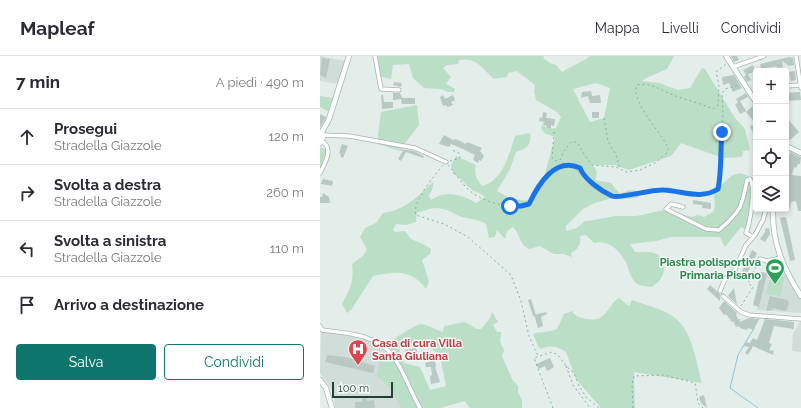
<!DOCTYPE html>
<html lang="it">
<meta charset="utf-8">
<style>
:root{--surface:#fff;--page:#f7f7f7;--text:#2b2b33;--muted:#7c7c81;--line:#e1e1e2;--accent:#0f766e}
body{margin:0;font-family:Raleway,sans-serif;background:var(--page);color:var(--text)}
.controls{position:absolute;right:12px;top:12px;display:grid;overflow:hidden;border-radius:4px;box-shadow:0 2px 6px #0003}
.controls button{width:36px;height:36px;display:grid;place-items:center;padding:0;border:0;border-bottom:1px solid var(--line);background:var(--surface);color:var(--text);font:20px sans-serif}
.scale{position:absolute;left:12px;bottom:10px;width:61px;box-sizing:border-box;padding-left:4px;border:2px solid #223f38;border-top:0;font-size:11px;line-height:14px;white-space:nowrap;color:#223f38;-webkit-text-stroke:3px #f3f9f7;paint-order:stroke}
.stop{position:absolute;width:12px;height:12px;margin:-9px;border:3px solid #1a73e8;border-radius:50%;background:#fff}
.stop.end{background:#1a73e8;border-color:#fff;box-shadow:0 1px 4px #0008}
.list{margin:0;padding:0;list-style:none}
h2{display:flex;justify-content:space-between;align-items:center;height:52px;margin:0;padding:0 16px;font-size:17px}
h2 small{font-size:13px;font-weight:400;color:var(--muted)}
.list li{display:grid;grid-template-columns:26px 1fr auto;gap:12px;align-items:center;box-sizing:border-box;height:56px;padding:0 16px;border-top:1px solid var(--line)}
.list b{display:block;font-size:15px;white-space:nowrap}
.list p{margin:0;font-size:13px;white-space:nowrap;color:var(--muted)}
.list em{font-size:13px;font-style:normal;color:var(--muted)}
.actions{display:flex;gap:8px;padding:12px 16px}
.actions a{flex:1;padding:9px 0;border:1px solid var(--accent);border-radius:4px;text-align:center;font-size:14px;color:var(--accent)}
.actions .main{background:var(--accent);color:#fff}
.icon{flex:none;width:22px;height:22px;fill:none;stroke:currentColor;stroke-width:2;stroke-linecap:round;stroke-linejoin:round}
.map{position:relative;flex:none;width:481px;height:352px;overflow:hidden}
header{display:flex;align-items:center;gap:24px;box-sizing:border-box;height:56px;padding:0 20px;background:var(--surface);border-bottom:1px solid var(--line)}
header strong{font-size:19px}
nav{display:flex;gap:22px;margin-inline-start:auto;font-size:14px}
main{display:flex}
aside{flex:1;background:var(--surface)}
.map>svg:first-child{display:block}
.built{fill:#d1ddd8}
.green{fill:#bbdec6;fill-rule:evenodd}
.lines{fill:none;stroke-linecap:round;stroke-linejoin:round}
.stream{stroke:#8ac5d3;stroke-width:1}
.building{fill:#b8c8c2}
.street-casing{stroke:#a5b5b0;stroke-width:5}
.secondary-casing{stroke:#a1b9b1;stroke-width:6}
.path{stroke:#83b1a4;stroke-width:1;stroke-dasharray:2 3;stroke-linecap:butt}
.street{stroke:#fff;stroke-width:3.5}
.secondary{stroke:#fff;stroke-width:4.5}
.route{stroke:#1a73e8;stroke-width:5}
.labels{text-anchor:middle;stroke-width:3;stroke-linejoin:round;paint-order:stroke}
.leisure-label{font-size:11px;font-weight:bold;fill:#27864d;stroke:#f3f9f7;text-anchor:end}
.health-label{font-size:11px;font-weight:bold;fill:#be3a42;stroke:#f3f9f7;text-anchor:start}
</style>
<header>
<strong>Mapleaf</strong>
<nav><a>Mappa</a><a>Livelli</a><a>Condividi</a></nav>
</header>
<main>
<aside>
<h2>7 min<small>A piedi · 490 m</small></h2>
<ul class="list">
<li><svg class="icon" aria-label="ahead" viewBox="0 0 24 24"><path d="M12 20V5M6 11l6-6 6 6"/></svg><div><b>Prosegui</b><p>Stradella Giazzole</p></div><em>120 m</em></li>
<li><svg class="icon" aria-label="right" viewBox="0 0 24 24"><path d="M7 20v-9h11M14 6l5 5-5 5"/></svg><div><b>Svolta a destra</b><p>Stradella Giazzole</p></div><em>260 m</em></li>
<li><svg class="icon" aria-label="left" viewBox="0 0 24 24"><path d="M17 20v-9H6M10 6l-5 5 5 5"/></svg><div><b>Svolta a sinistra</b><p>Stradella Giazzole</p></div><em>110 m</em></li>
<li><svg class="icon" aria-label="arrive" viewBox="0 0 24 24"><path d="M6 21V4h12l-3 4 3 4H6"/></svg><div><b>Arrivo a destinazione</b></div></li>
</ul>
<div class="actions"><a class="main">Salva</a><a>Condividi</a></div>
</aside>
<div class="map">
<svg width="481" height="352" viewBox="0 0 481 352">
<rect width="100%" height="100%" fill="#e3ede9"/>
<g class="built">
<polygon points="0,0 25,5 18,28 0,25"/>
<polygon points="461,204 481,242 481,257 437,254 447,211 452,206"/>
<polygon points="480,266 481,266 481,296 472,295 473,277"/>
<polygon points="1,276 27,279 47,284 60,291 72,302 97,352 15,352 14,336 0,317"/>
</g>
<g class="green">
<path d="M 57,0 L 224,0 L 223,2 L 230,7 L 236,9 L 242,16 C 251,10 261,7 270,0 L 354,0 L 347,13 L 326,22 L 322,25 L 339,27 L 358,34 L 370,32 L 382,12 L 385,13 L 415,62 L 425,73 L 430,94 L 423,95 L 422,101 L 403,102 L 361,87 L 351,100 L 309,114 L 294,109 L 273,109 L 277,116 L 275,124 L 291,127 L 300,138 L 309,134 L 328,136 L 316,142 L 301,143 L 295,141 L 275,147 L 263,153 L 246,170 L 246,175 L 257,172 L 265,165 L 269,165 L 295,160 L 317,160 L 339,155 L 346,154 L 372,161 L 378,159 L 384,161 L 393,156 L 395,150 L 394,139 L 391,137 C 407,130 412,105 435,125 L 430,175 L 421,171 L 405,191 L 400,181 L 351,181 L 336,185 L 310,188 L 315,196 C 321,197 329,195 334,197 C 351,203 345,225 331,231 C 326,230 320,230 316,227 C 310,222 309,213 306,207 C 301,195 288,183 274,187 L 266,179 L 260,180 C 261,189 258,193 251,197 L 252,201 L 243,198 L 234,198 L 220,190 L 209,193 C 198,187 200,177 193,171 L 187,175 L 185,183 L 177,174 L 175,181 L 169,182 L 166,168 C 158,163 148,163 139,160 C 131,156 125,152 115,152 C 109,152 104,156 97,156 L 96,166 L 86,169 L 76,168 L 73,174 L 75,176 L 85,175 L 91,183 L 105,189 L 111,193 L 110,198 L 102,204 L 109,225 L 106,233 C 92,213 75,215 53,220 L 31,254 L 27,257 L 22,248 C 30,232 34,227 32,208 L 44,199 L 47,193 L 40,181 L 45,172 L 56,167 L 63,157 C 86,154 98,140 114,125 L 112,134 L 109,139 L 111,144 C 124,134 143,138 156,147 L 165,141 C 161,137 155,136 151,133 C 144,128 141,121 133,118 L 131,109 L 136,100 L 156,109 C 153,117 157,124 162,130 C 183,125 189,98 195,80 L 210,77 C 212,89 207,92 196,96 L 190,113 L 177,135 C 186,141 199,146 210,144 L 223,125 L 235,81 L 224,77 L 221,72 L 222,69 L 228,73 L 236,72 L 241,61 L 237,56 L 216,44 L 214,35 L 215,29 L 197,15 L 188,17 L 187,21 L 174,23 C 162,13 158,1 139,4 L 138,8 L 127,9 L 123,12 L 131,21 L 126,28 L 135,33 L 134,36 L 128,36 L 121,33 L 104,32 L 93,22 L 89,8 L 73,9 L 71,23 L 58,20 ZM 276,27 L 290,32 L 284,62 L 270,66 L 253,33 Z"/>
<polygon points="0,40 13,42 8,55 0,51"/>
<polygon points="97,49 99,69 85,87 81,95 57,88 61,56"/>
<polygon points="1,91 10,97 0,120 0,92"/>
<polygon points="451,217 465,220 460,240 446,238"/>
<path d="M 299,242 L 309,250 L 312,244 C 325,249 344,253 355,262 C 373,276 376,307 382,327 L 314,316 L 315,352 L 281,352 L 256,323 L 246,296 C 237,290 230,289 221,293 L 218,290 L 213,278 C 221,275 228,277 237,273 L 244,258 L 252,255 C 255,260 258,261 263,262 C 288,269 287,248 299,242 Z"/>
<path d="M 172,256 L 178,266 L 173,269 L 177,276 L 181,276 L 180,286 L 184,294 L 182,300 L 192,323 L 198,330 L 198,336 L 202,344 L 202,352 L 150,352 L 145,345 L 120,352 L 81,352 L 72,334 L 57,320 L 60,305 L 72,292 L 70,287 C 74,282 96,268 102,268 C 108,269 116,274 123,276 L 124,270 L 145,266 L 157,273 L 161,273 L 170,262 ZM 101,284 L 120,300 L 126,330 L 110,334 L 100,311 L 84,307 L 79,292 Z"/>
</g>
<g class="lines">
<g class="stream">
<polyline points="436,268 439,262"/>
<polyline points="433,274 418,299 410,332 438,352"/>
</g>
</g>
<g class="building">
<polygon points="411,0 417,0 419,4 414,6"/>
<polygon points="469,1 473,2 474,9 469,10 462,5 463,11 457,12 457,10 441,13 440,8"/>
<polygon points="2,2 10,3 6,22 0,19"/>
<polygon points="433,9 435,16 428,18 431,24 427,26 424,21 426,19 423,14"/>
<polygon points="475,15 476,24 471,25 469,16"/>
<polygon points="414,19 422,32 413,36 409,27 403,29 402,21"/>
<polygon points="74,26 82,27 81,31 73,29"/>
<polygon points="271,35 272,40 280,39 281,47 270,47 268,40 261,42 262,36"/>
<polygon points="480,36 481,44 466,45 466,37"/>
<polygon points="73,37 80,37 82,42 95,42 95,48 82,48 81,43 73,44"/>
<polygon points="426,37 428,41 420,45 426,55 420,58 415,48 418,47 416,43"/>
<polygon points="61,39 63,39 64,46 73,46 73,52 62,53"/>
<polygon points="123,39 125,43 133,39 135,44 131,46 133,49 128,51 125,49 123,50 120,41"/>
<polygon points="434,49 436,52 436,83 435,83 430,70 436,68 426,56"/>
<polygon points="223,56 227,57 226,62 235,63 234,70 231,69 231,73 226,72 227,70 223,69 224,66 219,65 220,61 222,62"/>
<rect x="272" y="56" width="7" height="6"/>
<polygon points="0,58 6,61 0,72"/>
<polygon points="466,61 479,76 470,84 466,80"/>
<polygon points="124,79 133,84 136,83 146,88 147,86 162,92 160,95 164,100 161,105 159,104 158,107 153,104 155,99 143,93 131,88 129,91 119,88"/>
<polygon points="22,88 28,90 23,102 20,100 21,98 19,97"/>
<polygon points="80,93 94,95 104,100 103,102 86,96 81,105 78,103 83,95"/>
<polygon points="470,96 481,101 480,108 478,108 476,112 474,111 472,119 481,120 481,155 478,155 476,145 471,146 470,153 467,152 466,115"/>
<polygon points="3,123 13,125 12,130 1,128"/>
<polygon points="3,137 9,141 10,147 0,147 0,141 2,141"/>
<polygon points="373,144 391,147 391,153 382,152 382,149 373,148"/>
<polygon points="466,161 475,204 470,205 460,162"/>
<polygon points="449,172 450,178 445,186 440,183 445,176 445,173"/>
<polygon points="432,194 437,197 426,220 421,218"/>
<polygon points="460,210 463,216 457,218 455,213"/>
<polygon points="441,216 447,217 439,251 433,249"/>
<polygon points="390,229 400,238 400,245 387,233"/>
<polygon points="414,232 416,244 417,248 408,240"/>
<polygon points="450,240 467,244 469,246 467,254 465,255 453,252 453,254 446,255"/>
<polygon points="211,243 216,259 213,260 208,244"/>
<polygon points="404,245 417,257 416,259 418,263 420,263 420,266 429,262 438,263 434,274 428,272 427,274 420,272 419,270 416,271 413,265 412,266 406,258 404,259 399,252"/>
<polygon points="226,256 227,258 221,261 223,270 218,272 214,259"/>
<polygon points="445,263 474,266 474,273 454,270 449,287 452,288 449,294 454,295 453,299 433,290 428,299 425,297 429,291 424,290 425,286 430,287 433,282 437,284"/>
<polygon points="96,292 98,298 106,297 106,300 88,304 85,294"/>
<polygon points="7,299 25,301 55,310 53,317 5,306"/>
<polygon points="230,302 234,311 227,315 225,310 219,313 216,308"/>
<polygon points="115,304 116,310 115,311 120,326 111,328 110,320 112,319 111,311 106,311 105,307"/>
<polygon points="384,339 387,352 381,347 379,341"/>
<polygon points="46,342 47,345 54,344 55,352 35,352 35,346 42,346 42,343"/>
</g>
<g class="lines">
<g class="street-casing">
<g id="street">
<polyline points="55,0 61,33 79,34"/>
<polyline points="476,0 481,32"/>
<polyline points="413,11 444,0"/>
<polyline points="466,30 481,29"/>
<polyline points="2,79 29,80 95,92 126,106"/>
<path d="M 0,117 C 5,107 14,93 2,85"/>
<path d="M 363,151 L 351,148 L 346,153 L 386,173 L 399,174 C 421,155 422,151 427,124 L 430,123 C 436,132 430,167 426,177 L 433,181"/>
<polyline points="440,203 447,205 461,202"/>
<polyline points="400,235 405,223 413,218 426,189 435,179 443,164 446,153"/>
<polyline points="403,240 421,256 429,259 481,263"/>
<path d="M 0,270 L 2,274 C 26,277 57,278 73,300 C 84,315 90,335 100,352"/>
</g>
</g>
<g class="secondary-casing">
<g id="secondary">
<polyline points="406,0 436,46"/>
<polyline points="0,77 3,81 0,87"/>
<polyline points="1,78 9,63 29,0"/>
<polyline points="466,90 481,97"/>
<path d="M 453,153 C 452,187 463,212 481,240"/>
<polyline points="0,324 6,332 12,352"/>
</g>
</g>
<g class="path">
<polyline points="284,62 288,85 296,99 300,113"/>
<path d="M 234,76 L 232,102 L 236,105 L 241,103 L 243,96 L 252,85 L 258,87 C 261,95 267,102 272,109 L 296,111 L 306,116 L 320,114 L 335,107 L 348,96 L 348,92 C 342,77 309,44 317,29 C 330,26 341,34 353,39 C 366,44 380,47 393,53 L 398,49 L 399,29 L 396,16 L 406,8"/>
<polyline points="130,105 140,102 139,97 132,94"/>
<path d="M 123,109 C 115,119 91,147 96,159 L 124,168 L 148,181 L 191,219 L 201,245 L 209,280 L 218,300"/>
<path d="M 128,109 C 135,117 142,128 150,135 C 165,147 192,154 209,148 C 218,129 235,100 260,112 C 263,121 283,136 292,140 C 297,142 331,134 341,134 C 361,133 379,146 398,133 L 401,119 L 400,94 L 403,58 L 402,37 L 405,33 L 419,29"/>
<polyline points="421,250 433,231 428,227 438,207"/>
<polyline points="246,310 253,329 270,352"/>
<polyline points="233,352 214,302 232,296 238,299 246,310 254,317 259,330 266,341 279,352"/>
<polyline points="313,352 312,328 314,320 344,319 375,327 378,347 383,352"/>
</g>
<use href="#street" class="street"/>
<use href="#secondary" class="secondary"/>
</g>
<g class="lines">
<path class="route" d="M 190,150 L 201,150 L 209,148 C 218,129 235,100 260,112 C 264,123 281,135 292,140 C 300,143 331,133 344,134 C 363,135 381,144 398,133 C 402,114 400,95 402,76"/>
</g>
<defs>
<g id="stadium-pin" transform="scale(1)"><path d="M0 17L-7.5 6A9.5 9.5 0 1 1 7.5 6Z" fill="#2e9e5b" stroke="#f3f9f7"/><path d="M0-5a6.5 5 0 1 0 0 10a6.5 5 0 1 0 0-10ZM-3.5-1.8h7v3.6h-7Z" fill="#fff"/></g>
<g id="hospital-pin" transform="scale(1)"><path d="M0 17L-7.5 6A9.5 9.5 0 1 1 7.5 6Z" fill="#e0444e" stroke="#f3f9f7"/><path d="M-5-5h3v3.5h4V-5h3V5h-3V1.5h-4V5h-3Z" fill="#fff"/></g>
</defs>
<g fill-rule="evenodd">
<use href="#stadium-pin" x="455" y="212"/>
<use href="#hospital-pin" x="38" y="293"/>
</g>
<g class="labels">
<g class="leisure-label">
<text x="441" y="210">Piastra polisportiva<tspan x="441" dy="13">Primaria Pisano</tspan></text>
</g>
<g class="health-label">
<text x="52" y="291">Casa di cura Villa<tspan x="52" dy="13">Santa Giuliana</tspan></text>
</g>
</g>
</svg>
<div class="controls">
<button>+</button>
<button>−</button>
<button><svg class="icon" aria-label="locate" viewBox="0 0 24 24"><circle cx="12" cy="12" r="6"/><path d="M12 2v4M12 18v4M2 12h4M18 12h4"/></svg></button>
<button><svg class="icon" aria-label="layers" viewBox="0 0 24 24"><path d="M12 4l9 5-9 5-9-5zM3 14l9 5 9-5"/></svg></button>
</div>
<div class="scale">100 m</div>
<div class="stop" style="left:190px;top:150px"></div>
<div class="stop end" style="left:402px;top:76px"></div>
</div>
</main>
